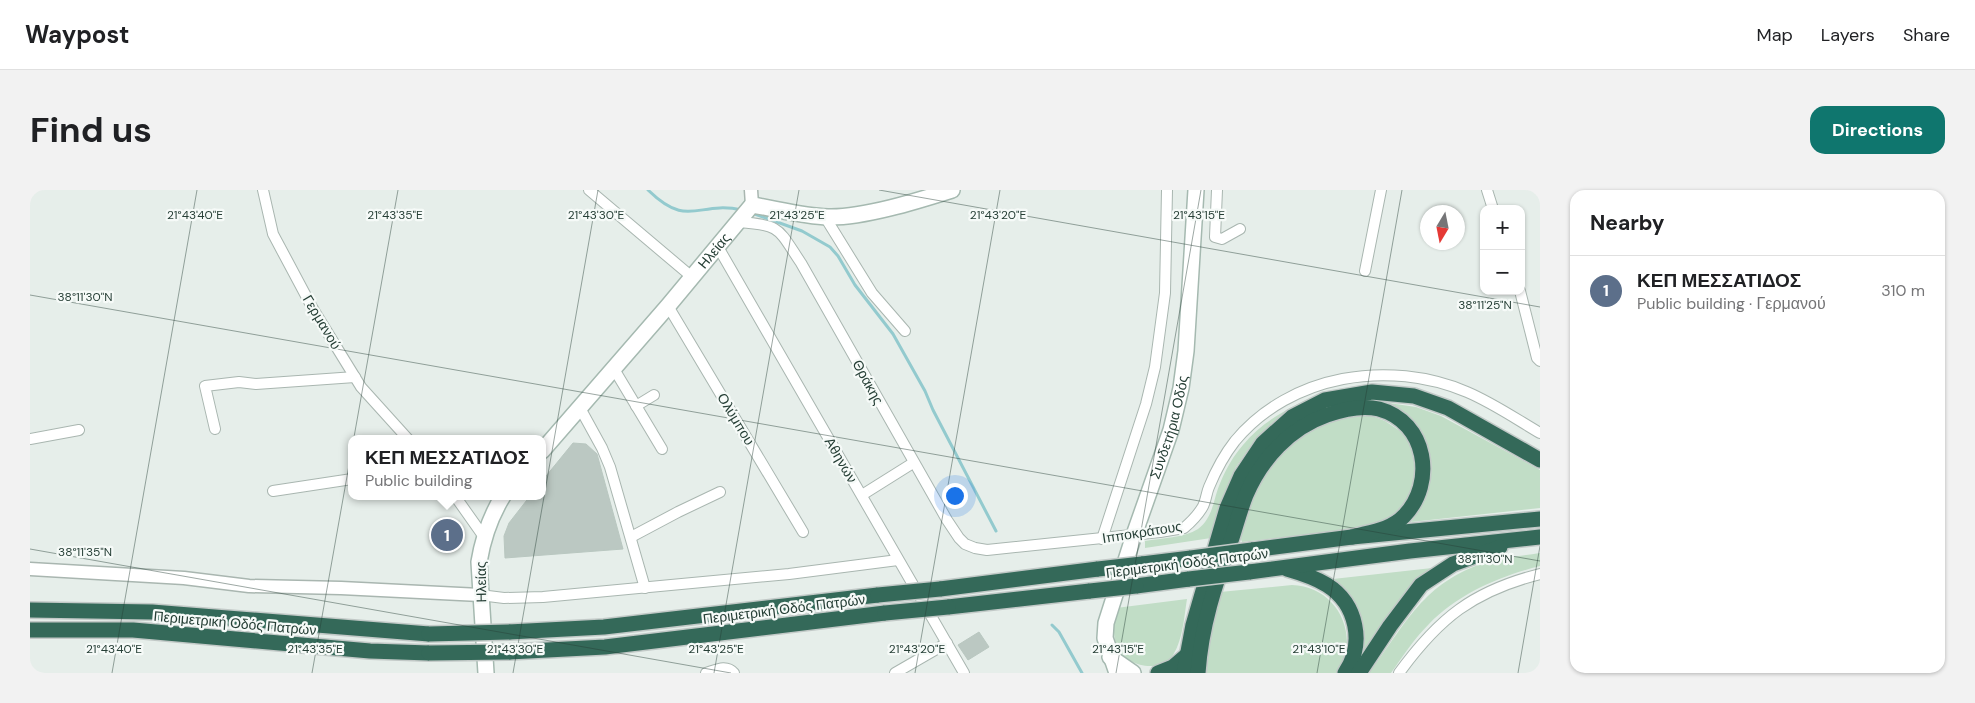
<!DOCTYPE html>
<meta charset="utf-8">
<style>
:root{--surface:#fff;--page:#f2f2f2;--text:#202124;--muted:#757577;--line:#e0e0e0;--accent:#0f766e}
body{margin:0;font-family:"DM Sans",sans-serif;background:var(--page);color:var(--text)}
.controls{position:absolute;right:15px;top:15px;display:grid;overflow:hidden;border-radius:10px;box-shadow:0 1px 4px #0004}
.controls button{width:45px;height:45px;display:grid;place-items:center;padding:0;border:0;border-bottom:1px solid var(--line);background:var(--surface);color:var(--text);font:25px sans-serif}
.compass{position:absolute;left:1390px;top:15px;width:45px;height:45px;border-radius:50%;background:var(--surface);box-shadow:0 1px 4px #0004;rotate:190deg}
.you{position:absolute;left:924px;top:305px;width:18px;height:18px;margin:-12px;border:4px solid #fff;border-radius:50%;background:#1a73e8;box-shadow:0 0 0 8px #1a73e833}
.badge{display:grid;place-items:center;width:32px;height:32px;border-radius:50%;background:var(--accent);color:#fff;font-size:16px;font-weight:700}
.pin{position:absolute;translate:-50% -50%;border:2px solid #fff;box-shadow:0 1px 5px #0006}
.popup{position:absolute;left:318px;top:245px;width:198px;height:65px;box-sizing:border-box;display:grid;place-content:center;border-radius:10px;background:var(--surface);filter:drop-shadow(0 1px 4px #0005);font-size:16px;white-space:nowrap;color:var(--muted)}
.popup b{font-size:19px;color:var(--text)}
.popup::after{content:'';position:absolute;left:50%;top:100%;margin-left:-10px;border:10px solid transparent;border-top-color:var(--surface)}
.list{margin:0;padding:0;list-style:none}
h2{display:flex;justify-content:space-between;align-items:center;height:65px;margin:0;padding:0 20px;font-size:21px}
h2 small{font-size:16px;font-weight:400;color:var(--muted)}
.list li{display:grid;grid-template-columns:32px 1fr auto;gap:15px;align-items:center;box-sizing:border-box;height:70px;padding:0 20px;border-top:1px solid var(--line)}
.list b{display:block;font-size:19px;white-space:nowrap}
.list p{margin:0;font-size:16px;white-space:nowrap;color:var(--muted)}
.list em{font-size:16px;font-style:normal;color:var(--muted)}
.map{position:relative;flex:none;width:1510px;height:483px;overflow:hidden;border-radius:15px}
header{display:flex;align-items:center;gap:30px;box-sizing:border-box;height:70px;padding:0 25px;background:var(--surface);border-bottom:1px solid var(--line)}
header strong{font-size:24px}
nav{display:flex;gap:28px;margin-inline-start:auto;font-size:18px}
.intro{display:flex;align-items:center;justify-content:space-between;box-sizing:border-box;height:120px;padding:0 30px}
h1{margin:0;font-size:35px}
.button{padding:12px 22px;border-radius:15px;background:var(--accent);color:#fff;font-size:18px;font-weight:700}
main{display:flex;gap:30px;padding:0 30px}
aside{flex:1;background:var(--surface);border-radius:15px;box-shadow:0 1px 4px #0004}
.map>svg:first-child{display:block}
.green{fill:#c1ddc6}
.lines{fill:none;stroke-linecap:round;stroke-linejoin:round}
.stream{stroke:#93cace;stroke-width:3}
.building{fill:#bbc8c2;stroke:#b9c7c0}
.minor-casing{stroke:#a9b6b0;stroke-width:12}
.tertiary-casing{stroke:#a9b6b0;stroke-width:15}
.secondary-casing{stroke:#a5b9b0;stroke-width:18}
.motorway-casing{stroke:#c2c9c7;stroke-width:18}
.minor{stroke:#fff;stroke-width:10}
.tertiary{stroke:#fff;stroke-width:12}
.secondary{stroke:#fff;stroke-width:15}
.motorway{stroke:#346959;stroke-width:15}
.motorway-bridge-casing{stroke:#c2c9c7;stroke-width:18;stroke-linecap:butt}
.motorway-bridge{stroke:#346959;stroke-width:15}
.ticks{fill:none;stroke:#263f36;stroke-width:1;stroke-opacity:0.45}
.labels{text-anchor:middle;stroke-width:4.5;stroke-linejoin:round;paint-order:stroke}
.street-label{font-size:14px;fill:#263f36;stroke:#f6faf8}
.ticks-label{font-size:12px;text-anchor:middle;fill:#263f36;stroke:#f6faf8;stroke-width:4.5;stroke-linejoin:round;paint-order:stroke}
</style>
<header>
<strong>Waypost</strong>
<nav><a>Map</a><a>Layers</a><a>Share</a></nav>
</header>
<div class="intro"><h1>Find us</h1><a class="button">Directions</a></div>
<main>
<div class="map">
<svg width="1510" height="483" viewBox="0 0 1510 483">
<rect width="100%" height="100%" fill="#e6eeea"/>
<g class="green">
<path d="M 1296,201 L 1251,225 L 1225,250 L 1206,277 L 1195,302 L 1181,348 L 1115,358 L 1115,351 C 1131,348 1154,348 1168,339 C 1184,327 1183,308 1191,291 C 1196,279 1204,265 1213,255 C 1235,228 1265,215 1296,201 Z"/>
<path d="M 1352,212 L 1386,217 L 1411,226 L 1510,280 L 1510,318 L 1381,332 C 1399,309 1411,272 1391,244 C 1388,239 1382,235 1377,230 C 1369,222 1363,216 1352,212 Z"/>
<path d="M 1337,224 L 1355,231 L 1370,241 L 1378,250 L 1385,264 L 1386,293 L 1373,319 L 1359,330 L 1335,338 L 1212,352 L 1210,347 C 1213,336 1215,325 1219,314 C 1241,263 1280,227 1337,224 Z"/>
<path d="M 1510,363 L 1510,376 C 1470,386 1428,404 1399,434 C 1384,449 1373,466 1361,483 L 1339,483 C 1376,434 1393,392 1457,372 C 1473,367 1493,366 1510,363 Z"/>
<path d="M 1411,377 C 1398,387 1384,397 1372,409 C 1354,427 1341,450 1328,472 L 1330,452 L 1294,390 Z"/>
<path d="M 1262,395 C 1294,396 1317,421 1317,453 C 1317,464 1312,473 1308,483 L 1174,483 L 1179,448 L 1190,402 Z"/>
<path d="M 1157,409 C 1154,427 1153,452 1141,468 C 1127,483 1095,476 1087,456 C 1082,444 1084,430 1086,418 Z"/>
</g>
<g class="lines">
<g class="stream">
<path d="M 618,0 C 659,40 667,10 712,20"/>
<polyline points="722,23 772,41 800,57 808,66 825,95 863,144 895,201 903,220 966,341"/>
<polyline points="1022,435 1029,442 1052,483"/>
</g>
</g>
<g class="building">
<polygon points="543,253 556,254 567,264 593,359 475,368 474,346 479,333 500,306 512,306 512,291"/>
<polygon points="949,442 959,457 938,470 928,455"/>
</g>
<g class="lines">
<g class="minor-casing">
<g id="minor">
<polyline points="233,0 243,44 283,119 331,197 378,249"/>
<polyline points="559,0 662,87"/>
<polyline points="1187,0 1185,47 1192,49 1210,39"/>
<polyline points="1457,0 1463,19"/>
<polyline points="795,27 842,103 875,141"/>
<path d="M 709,32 C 752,35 748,39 771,73 L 917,330 L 929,348 L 935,354 L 945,358 L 957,360 L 1130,342 L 1154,338 C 1161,332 1167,326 1172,318 C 1176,312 1176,304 1179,297 C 1186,280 1194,265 1205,251 C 1261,184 1359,169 1437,202 C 1463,213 1486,229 1510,243"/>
<polyline points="688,57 934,483"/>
<polyline points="1335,81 1351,0"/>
<polyline points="1490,101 1507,168 1510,171"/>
<polyline points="638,116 773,342"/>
<polyline points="584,179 632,259"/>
<polyline points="606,216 624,205"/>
<polyline points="550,218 572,258 580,277 615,398"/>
<polyline points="185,239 175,196 209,192 226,194 325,187"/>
<polyline points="0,249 49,240"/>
<polyline points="243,301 322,289"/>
<polyline points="832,305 883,273"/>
<polyline points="425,306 454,347"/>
<polyline points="601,347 648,322 690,302"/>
<polyline points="1072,349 1116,214 1125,177 1135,103 1137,0"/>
<polyline points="450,405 474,408 513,407 759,384 868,370"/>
<path d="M 676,483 C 686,480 696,474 704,483"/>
<polyline points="865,483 917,453"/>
<path d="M 1369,483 C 1409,428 1443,401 1510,384"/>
</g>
</g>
<g class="tertiary-casing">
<g id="tertiary">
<polyline points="721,0 722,15"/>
<polyline points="0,379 154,388 219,396 311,398 450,405"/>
</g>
</g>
<g class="secondary-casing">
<g id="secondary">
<path id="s1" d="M 512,261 L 638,116 L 722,15 C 747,19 773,26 798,27 C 833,28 887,11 922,0"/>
<polyline points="1080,467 1103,483"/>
<path d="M 456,483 L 449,372 C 453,348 460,327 473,306"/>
<path id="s2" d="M 1087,483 L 1075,448 L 1076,433 L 1104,345 L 1141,240 L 1151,198 L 1156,161 L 1166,0"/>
</g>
</g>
<g class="motorway-casing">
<g id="motorway">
<polyline points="1222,360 1322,347 1510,329"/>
<polyline points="1112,374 1161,368"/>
<path d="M 1257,379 C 1271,383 1284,387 1297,395 C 1327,414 1335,454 1315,483"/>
<polyline points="1219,382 1380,361 1510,347"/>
<polyline points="1106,396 1159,389"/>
<polyline points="910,399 1068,379"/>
<polyline points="918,417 1060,401"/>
<polyline points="0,420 122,422 399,444"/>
<polyline points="0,440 103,440 340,461 399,463"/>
<polyline points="479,442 574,437 848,405"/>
<polyline points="479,462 575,457 855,423"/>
<polyline points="1128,483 1143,477 1157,465"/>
<polyline points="1154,483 1163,435 1197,318 1211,286 1233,253 1262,227 1295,210 1342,202 1384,206 1418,218 1510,270"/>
<path d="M 1168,483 C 1171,437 1185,394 1201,351 C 1206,336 1210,320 1216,305 C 1232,268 1260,238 1297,225 C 1314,219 1332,215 1349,219 C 1397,232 1406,293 1374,326 C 1361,340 1340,342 1322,347"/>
<polyline points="1329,483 1360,436 1391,395 1423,374 1470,357"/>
</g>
</g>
<use href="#minor" class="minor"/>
<use href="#tertiary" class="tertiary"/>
<use href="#secondary" class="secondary"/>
<use href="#motorway" class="motorway"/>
<g class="motorway-bridge-casing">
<g id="motorway-bridge">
<polyline points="1161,368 1222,360"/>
<polyline points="1068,379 1112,374"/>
<polyline points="1159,389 1219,382"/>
<polyline points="1060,401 1106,396"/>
<polyline points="848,405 910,399"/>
<polyline points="855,423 918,417"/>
<polyline points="399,444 479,442"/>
<polyline points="399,463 479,462"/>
</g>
</g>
<use href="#motorway-bridge" class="motorway-bridge"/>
</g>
<path class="ticks" d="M 849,0 L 1510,117M 0,105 L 1510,371M 0,359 L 701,483M 82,483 L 167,0M 282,483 L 368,0M 483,483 L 568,0M 684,483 L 769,0M 885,483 L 970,0M 1086,483 L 1171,0M 1287,483 L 1372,0M 1488,483 L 1510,356"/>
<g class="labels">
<g class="street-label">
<text dy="5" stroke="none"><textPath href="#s1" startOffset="264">Ηλείας</textPath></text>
<text transform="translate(292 132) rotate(59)" y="5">Γερμανού</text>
<text transform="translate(838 192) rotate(61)" y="5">Θράκης</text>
<text transform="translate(706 229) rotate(59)" y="5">Ολύμπου</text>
<text dy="5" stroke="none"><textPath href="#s2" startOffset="258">Συνδετήρια Οδός</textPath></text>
<text transform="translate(811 270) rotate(60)" y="5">Αθηνών</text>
<text transform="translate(1112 342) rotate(-9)" y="5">Ιπποκράτους</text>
<text transform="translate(1157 373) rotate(-7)" y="5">Περιμετρική Οδός Πατρών</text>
<text transform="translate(451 392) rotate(-91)" y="5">Ηλείας</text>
<text transform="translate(754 419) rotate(-7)" y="5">Περιμετρική Οδός Πατρών</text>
<text transform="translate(205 433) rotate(5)" y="5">Περιμετρική Οδός Πατρών</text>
</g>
</g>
<g class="ticks-label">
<text x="165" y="29">21°43'40"E</text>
<text x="365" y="29">21°43'35"E</text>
<text x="566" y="29">21°43'30"E</text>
<text x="767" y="29">21°43'25"E</text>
<text x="968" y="29">21°43'20"E</text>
<text x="1169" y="29">21°43'15"E</text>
<text x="55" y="111">38°11'30"N</text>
<text x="1455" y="119">38°11'25"N</text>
<text x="55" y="366">38°11'35"N</text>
<text x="1455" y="373">38°11'30"N</text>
<text x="84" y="463">21°43'40"E</text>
<text x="285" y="463">21°43'35"E</text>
<text x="485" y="463">21°43'30"E</text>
<text x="686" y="463">21°43'25"E</text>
<text x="887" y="463">21°43'20"E</text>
<text x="1088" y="463">21°43'15"E</text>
<text x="1289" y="463">21°43'10"E</text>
</g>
</svg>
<div class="controls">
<button>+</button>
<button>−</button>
</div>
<svg class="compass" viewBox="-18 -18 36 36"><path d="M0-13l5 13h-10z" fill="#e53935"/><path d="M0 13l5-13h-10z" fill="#757577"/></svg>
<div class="you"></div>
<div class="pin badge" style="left:417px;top:345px;background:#5c6f8a">1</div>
<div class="popup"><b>ΚΕΠ ΜΕΣΣΑΤΙΔΟΣ</b>Public building</div>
</div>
<aside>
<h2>Nearby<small></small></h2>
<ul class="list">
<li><span class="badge" style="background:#5c6f8a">1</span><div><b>ΚΕΠ ΜΕΣΣΑΤΙΔΟΣ</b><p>Public building · Γερμανού</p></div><em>310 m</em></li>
</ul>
</aside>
</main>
